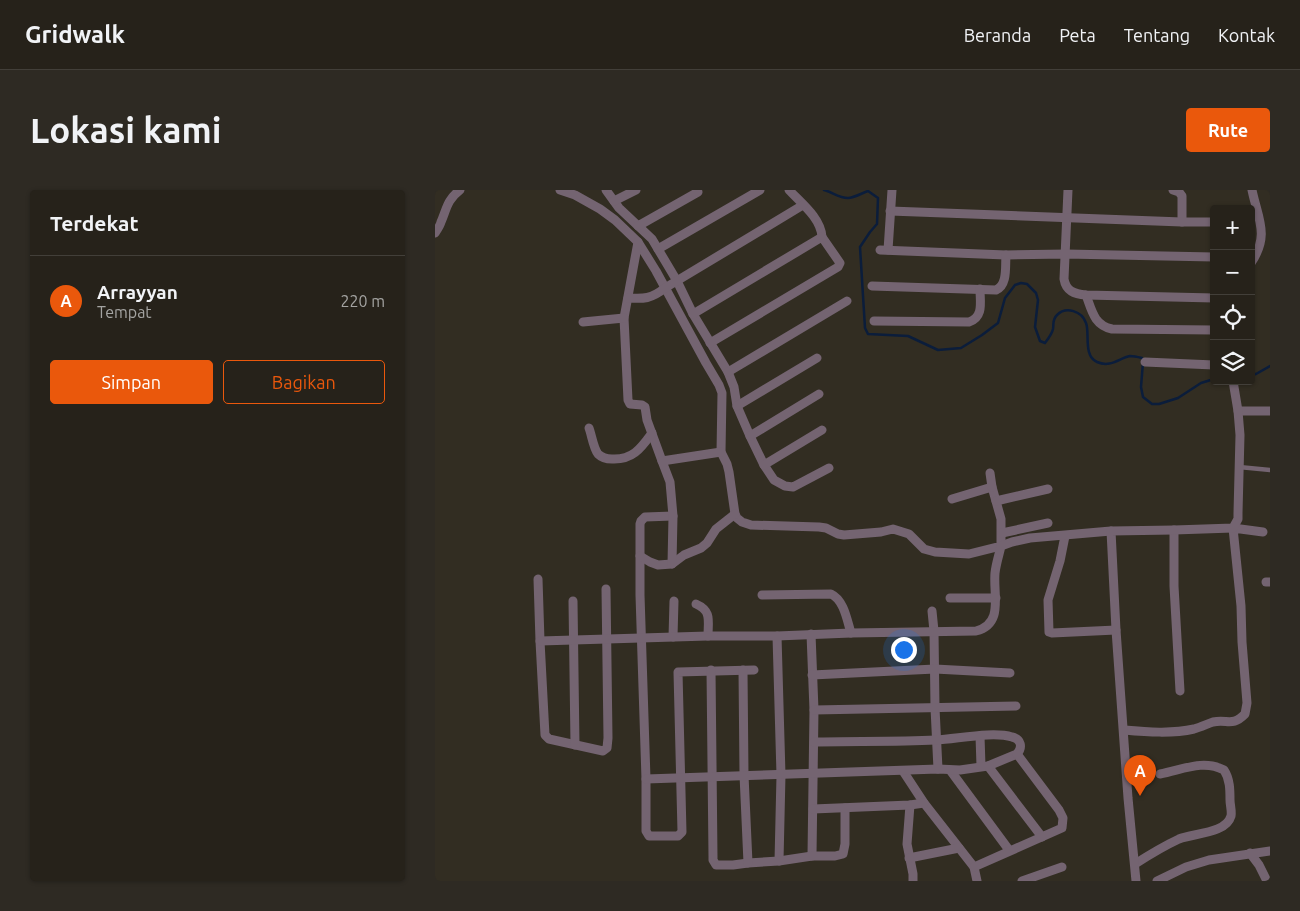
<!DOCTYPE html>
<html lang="id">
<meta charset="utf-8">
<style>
:root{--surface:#26221a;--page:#2e2a23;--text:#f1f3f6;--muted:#a4a4a2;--line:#423f39;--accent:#ea580c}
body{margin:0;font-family:Ubuntu,sans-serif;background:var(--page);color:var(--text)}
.controls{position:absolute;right:15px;top:15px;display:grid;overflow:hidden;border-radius:5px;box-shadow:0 1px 4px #0004}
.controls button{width:45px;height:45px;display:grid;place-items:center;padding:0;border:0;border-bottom:1px solid var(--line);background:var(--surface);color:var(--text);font:25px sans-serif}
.you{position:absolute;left:468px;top:459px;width:18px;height:18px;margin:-12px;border:4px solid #fff;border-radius:50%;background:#1a73e8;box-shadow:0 0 0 8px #1a73e833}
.badge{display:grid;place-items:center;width:32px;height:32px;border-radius:50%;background:var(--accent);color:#fff;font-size:16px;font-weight:700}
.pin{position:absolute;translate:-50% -41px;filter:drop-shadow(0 1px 2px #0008)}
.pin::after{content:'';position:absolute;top:26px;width:18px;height:15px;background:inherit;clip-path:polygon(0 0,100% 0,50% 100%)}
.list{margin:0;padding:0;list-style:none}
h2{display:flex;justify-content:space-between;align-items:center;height:65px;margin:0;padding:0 20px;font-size:21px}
h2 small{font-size:16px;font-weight:400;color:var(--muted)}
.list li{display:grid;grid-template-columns:32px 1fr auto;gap:15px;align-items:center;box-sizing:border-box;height:90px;padding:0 20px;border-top:1px solid var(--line)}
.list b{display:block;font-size:19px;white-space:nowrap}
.list p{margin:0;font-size:16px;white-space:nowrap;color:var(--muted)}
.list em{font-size:16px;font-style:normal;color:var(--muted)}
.actions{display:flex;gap:10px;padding:15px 20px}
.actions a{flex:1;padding:11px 0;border:1px solid var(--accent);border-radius:5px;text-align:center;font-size:18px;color:var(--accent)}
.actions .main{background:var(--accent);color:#fff}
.icon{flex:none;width:28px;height:28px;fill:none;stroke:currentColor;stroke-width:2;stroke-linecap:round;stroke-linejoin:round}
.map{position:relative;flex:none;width:835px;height:691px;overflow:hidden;border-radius:5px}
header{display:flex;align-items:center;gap:30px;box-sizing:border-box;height:70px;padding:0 25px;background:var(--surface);border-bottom:1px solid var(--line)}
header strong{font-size:24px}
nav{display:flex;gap:28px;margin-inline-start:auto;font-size:18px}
.intro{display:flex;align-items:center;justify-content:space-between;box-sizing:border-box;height:120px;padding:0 30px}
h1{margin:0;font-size:35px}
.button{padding:12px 22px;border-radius:5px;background:var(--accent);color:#fff;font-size:18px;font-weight:700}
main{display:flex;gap:30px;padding:0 30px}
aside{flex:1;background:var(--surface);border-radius:5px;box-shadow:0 1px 4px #0004}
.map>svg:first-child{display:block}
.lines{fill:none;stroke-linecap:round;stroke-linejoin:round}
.stream{stroke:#0b1d3b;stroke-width:2.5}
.service{stroke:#746471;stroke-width:4.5}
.minor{stroke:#746471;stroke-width:9}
</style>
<header>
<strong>Gridwalk</strong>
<nav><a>Beranda</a><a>Peta</a><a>Tentang</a><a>Kontak</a></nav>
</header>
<div class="intro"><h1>Lokasi kami</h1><a class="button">Rute</a></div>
<main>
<aside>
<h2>Terdekat<small></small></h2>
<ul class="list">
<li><span class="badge">A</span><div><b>Arrayyan</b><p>Tempat</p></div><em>220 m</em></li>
</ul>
<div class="actions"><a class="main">Simpan</a><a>Bagikan</a></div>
</aside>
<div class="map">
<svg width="835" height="691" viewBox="0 0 835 691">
<rect width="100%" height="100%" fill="#322d22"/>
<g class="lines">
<g class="stream">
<path d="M 389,0 C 397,2 404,8 413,8 C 419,8 427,3 433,1 L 443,8 L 442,34 L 435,42 L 425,57 L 430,138 L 433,144 L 473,146 L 503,160 L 526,158 L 547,145 L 563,133 L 570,108 L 580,95 L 586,93 L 592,94 L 601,103 L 603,110 L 600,137 L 605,151 L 610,153 C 613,149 617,144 618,139 C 619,133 617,130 622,125 C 631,116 647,121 651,133 C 655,143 648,166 662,172 C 676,178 684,168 695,166 C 699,166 703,167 707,168 L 708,172 L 706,197 L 708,207 L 717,214 L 724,214 L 743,208 L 766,193 L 779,189"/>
<polyline points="816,185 821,184 835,176"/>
</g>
<polyline class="service" points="804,277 835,280"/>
<g class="minor">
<polyline points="125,0 140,5 165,19 180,30 203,52 221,81 271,173 284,195 287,203 286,262 292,274 294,282 300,324 302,328 307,332 316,335 384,337 391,338 403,344 409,345 446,342 458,339 474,344 489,359 500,362 534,364 566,356 566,329 557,297 517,309"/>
<polyline points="171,0 184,18 217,49 242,91 258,124 293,182 299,197 302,216 315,246 329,275 339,290 350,296 358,297 394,278"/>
<path d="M 354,0 C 366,13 386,28 387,47"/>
<path d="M 633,0 L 629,89 C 631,101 639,104 651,105 L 779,108"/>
<polyline points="738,0 744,2 747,6 747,32"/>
<polyline points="179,11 201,0"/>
<polyline points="455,21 747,32 779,32"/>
<polyline points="203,36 263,2"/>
<path d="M 0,43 C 2,40 5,36 6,32 C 12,18 12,10 25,0"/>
<polyline points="203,52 189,128 193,210 195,214 207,215 210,217 212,230 227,271"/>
<polyline points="223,59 325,0"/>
<polyline points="445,60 571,65 631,64 779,67"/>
<polyline points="453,60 457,0"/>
<path d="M 816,73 C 835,45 823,29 817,0"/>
<path d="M 437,96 L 561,100 C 573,95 570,76 571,65"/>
<path d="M 651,105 C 657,121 659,135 677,139 L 779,140"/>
<path d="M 193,108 C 209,109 216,109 230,98 L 368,15"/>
<polyline points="258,124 387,47 405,73 403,77 275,153"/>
<path d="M 439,131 L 534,132 C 549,127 545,112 545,99"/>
<polyline points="148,132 189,128"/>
<polyline points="710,172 779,175"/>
<polyline points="293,182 412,111"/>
<polyline points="302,216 382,168"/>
<polyline points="803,221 835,221"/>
<path d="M 154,238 C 157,246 158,257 163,264 C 167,268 172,269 177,269 C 198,270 206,258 217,243"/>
<polyline points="315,246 384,204"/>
<polyline points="329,275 387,240"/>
<polyline points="555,283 557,297"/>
<polyline points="561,311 613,299"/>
<polyline points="238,326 210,327 206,331 205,334 205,405 211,589 211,641 214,646 243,646 247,642 243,482 319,480"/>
<polyline points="739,340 739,396 745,501"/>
<polyline points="567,343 613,333"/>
<polyline points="630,346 625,371 613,410 614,442 617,443 681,440"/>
<polyline points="205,366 215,372 223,375 237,374 249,365 266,358 272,353 281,339 300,324"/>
<polyline points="237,374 238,326 235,292 227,271 286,262"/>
<polyline points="103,389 105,451 110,545 114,549 168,561 172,558 173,548 171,399"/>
<polyline points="831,392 835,392"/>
<path d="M 327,405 L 396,404 C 409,410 412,430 416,443"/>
<polyline points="515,408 561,408"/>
<polyline points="138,411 140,555"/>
<path d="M 261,414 C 277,421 273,431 273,446"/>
<polyline points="497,421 499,441 500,518 503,579"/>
<polyline points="376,444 379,520 377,666"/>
<polyline points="342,446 346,585 344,671"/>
<polyline points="238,447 239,411"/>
<path d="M 105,451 L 273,446 L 342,446 L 416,443 L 541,441 C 569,434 558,405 560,383 C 561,374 564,365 566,356 L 577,352 L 595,348 L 676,341"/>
<polyline points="276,480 278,667 278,670 281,675 298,675 313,673 344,671 377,666 400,666 408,664 410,654 410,618"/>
<polyline points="308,480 309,585 313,673"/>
<polyline points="377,485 500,479 575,483"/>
<polyline points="379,520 581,516"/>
<path d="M 689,540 C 712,542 737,544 759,539 C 766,537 772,534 778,532 C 793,529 797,537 810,524 L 812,513 L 807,452 L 806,416 L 798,338 L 828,342"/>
<polyline points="545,546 546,576"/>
<polyline points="553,576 607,647"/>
<polyline points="515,580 574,660"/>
<polyline points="468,581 489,613 539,677 542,691"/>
<path d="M 211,589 L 503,579 L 525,580 L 553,576 L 582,564 C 588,557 586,549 577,547 C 558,541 522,549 501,550 C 460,552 419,551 379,552"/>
<polyline points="475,615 472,654 478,684 478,691"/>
<polyline points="378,619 475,615 489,613"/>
<polyline points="815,663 824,675 832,691"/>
<polyline points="474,668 524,658"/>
<path d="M 700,674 C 714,665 729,656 744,649 C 758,643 791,644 796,626 C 797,621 795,615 795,610 C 795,600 795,589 789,580 C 768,569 747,580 725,584"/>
<polyline points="539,677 627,638 628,628 624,620 582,564"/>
<polyline points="587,691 627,677"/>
<polyline points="701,691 693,608 681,440 676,341 739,340 798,338 803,329 803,323 805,245 803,221 798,191"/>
<polyline points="722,691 751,677 774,670 835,661"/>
</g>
</g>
</svg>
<div class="controls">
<button>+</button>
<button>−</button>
<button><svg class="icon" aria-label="locate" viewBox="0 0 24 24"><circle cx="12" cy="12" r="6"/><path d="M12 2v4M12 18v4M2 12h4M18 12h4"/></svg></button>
<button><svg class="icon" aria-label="layers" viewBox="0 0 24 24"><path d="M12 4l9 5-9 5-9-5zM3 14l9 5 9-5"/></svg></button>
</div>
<div class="you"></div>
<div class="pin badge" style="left:705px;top:606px">A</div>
</div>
</main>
